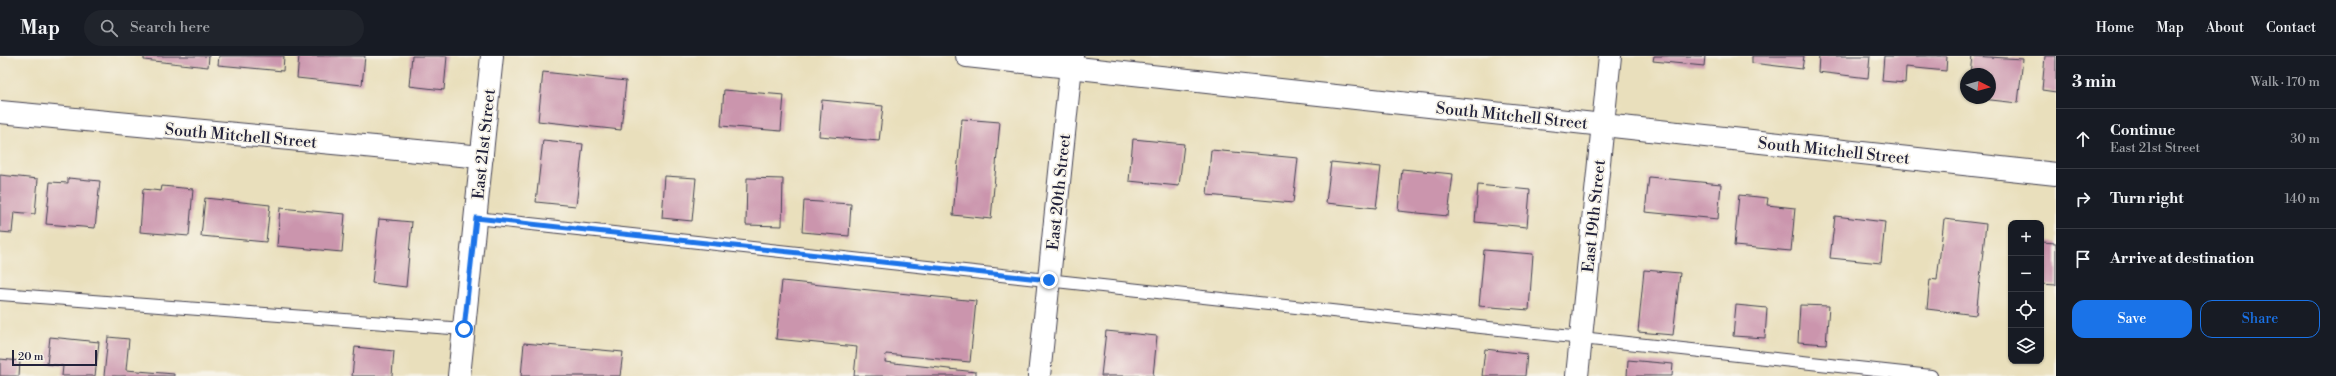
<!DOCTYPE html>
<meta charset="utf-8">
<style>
:root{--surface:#171b24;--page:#20242c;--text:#f1f3f6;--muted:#9ea1a6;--line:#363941;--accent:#1a73e8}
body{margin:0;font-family:"Libre Bodoni",serif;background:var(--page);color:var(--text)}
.controls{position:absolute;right:12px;bottom:12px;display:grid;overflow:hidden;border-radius:8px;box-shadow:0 1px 3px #0004}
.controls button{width:36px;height:36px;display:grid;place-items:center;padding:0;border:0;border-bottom:1px solid var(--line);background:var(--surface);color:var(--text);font:20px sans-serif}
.compass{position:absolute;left:1960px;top:12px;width:36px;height:36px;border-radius:50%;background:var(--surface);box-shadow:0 1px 3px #0004;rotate:96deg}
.scale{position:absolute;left:12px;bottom:10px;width:85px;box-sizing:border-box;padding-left:4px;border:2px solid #22223b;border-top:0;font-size:11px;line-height:14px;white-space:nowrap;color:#22223b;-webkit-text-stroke:3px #f7f3e8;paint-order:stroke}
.stop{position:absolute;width:12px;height:12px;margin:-9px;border:3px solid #1a73e8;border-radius:50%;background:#fff}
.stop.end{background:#1a73e8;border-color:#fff;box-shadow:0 1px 4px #0008}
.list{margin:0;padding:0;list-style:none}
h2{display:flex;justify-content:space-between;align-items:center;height:52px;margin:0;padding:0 16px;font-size:17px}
h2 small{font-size:13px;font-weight:400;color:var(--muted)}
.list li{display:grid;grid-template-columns:26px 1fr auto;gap:12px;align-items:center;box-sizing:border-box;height:60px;padding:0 16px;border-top:1px solid var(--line)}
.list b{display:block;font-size:15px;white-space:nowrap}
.list p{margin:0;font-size:13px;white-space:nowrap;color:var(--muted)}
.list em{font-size:13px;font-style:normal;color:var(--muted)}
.actions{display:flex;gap:8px;padding:12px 16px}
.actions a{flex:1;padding:9px 0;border:1px solid var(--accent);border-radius:12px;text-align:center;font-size:14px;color:var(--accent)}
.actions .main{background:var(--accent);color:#fff}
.icon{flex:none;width:22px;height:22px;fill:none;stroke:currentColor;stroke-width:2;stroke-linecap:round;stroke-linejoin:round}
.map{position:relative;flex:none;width:2056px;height:320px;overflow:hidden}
header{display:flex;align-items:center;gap:24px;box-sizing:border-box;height:56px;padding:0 20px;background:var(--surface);border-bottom:1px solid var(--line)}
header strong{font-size:19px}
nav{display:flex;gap:22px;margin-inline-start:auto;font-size:14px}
.search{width:280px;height:36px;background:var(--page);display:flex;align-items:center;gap:10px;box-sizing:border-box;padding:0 14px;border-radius:22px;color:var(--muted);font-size:15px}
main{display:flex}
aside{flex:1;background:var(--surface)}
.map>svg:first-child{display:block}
.building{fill:#cb95ad}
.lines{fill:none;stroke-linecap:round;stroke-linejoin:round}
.service-casing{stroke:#403e4e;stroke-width:14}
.minor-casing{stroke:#403e4e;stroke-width:24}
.tertiary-casing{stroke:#403e4e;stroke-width:24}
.service{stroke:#fff;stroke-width:12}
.minor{stroke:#fff;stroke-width:22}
.tertiary{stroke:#fff;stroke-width:22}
.route{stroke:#1a73e8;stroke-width:5}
.labels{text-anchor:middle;stroke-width:3.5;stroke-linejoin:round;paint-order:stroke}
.street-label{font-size:16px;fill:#22223b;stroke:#f7f3e8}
</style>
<header>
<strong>Map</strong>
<div class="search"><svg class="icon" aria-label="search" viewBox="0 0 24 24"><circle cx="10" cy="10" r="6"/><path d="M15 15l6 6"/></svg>Search here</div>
<nav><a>Home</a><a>Map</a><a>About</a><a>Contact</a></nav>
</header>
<main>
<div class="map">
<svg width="2056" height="320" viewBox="0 0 2056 320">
<rect width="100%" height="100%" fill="#f7f3e8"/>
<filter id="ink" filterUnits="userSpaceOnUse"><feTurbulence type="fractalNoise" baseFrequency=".025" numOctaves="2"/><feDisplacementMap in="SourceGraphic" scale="8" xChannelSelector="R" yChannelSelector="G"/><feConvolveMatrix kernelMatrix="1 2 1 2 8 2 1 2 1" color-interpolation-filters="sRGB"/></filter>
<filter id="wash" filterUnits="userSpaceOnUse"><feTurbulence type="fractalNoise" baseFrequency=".012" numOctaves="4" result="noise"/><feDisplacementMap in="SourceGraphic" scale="16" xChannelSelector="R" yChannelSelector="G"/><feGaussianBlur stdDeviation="0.9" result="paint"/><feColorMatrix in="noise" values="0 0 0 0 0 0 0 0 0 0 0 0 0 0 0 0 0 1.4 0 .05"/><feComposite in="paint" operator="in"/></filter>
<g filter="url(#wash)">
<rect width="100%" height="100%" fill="#e9dfbc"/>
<g id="blocks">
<g class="building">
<polygon points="144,0 209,0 208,11 144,4"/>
<polygon points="219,0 284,0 283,15 218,9"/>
<polygon points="299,0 365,0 362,29 297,22"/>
<polygon points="412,0 447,0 444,34 409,30"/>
<polygon points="1654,0 1705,0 1704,10 1653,5"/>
<polygon points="1752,0 1804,0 1802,13 1752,7"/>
<polygon points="1819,0 1870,0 1868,22 1818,16"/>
<polygon points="1884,0 1947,0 1946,15 1906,11 1905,27 1882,25"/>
<polygon points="1972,0 2023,3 2018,47 1982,43 1990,42 1990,18 1970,18"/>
<polygon points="2045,0 2056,0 2056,36 2042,34"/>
<polygon points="543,16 626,25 621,74 538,65"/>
<polygon points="724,34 784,39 781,75 721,70"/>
<polygon points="822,44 883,50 879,85 819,80"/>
<polygon points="962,63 1000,66 991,163 953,159"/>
<polygon points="1133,83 1184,88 1179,130 1129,125"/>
<polygon points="543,84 583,88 576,150 536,146"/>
<polygon points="1211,94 1298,102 1293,147 1207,139"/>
<polygon points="1331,106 1381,111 1376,152 1326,147"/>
<polygon points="1402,113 1453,118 1448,160 1398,155"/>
<polygon points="0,119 38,123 35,158 14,156 12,177 0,176"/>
<polygon points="665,120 696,122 692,165 662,162"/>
<polygon points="1649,121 1721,128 1718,163 1645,156"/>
<polygon points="68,122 100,125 95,172 46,168 50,126 68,127"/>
<polygon points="747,122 783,123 782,170 746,169"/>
<polygon points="1478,129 1530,134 1527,171 1475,166"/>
<polygon points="162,130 193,133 189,180 140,176 143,133 161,135"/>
<polygon points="1739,139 1768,142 1767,149 1795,152 1791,195 1734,190"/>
<polygon points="205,142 270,149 266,186 201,180"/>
<polygon points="804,145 851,148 849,180 802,176"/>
<polygon points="280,152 345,158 342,196 277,190"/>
<polygon points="1835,160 1885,166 1881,207 1830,202"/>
<polygon points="379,163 412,166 406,231 372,227"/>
<polygon points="1944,163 1986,168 1976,259 1927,253 1930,223 1937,224"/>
<polygon points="2041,186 2056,187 2056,229 2041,228"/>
<polygon points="1484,194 1533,198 1529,254 1479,250"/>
<polygon points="1644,214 1680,217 1673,279 1638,276"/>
<polygon points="782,225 976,245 970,306 886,298 885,306 976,316 976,320 854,320 857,291 776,283"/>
<polygon points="1736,249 1767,252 1765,282 1733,280"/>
<polygon points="1800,249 1829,250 1826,288 1798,286"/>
<polygon points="1106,275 1157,280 1153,320 1101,320"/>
<polygon points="50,281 99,286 95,320 62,320 63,310 47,308"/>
<polygon points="108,281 129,283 126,314 174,318 174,320 104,320"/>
<polygon points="524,287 623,296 620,320 521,320"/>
<polygon points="355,291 394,295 392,320 352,320"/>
<polygon points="1485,293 1527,298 1525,320 1482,320"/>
<polygon points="0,303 20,305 19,320 0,320"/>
<polygon points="1628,304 1673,308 1672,320 1627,320"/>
</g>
</g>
</g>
<g filter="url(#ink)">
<use href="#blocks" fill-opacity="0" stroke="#403e4e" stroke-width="1"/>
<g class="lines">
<g class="service-casing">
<g id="service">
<polyline points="476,162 1931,320"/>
<polyline points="0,238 464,273"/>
</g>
</g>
<g class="minor-casing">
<g id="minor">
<polyline points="967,0 2056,118"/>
<polyline points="0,56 482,101"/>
<polyline points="1039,320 1072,0"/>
<polyline points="1577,320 1610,0"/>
</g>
</g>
<g class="tertiary-casing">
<polyline id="tertiary" points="459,320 492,0"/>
</g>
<use href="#service" class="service"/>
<use href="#minor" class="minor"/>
<use href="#tertiary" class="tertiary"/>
</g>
</g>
<g class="lines" filter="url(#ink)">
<polyline class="route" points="464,273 476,162 1049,224"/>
</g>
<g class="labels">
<g class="street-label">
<text transform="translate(1512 59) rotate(6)" y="6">South Mitchell Street</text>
<text transform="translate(241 79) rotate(5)" y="6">South Mitchell Street</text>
<text transform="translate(483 88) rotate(-84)" y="6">East 21st Street</text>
<text transform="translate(1834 94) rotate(6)" y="6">South Mitchell Street</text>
<text transform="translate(1058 136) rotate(-84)" y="6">East 20th Street</text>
<text transform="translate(1593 160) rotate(-84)" y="6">East 19th Street</text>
</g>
</g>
</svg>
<div class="controls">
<button>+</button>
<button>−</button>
<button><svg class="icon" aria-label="locate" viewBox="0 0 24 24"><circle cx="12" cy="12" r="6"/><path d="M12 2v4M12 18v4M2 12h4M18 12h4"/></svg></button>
<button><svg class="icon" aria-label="layers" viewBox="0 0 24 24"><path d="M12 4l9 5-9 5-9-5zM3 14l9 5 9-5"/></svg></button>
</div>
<svg class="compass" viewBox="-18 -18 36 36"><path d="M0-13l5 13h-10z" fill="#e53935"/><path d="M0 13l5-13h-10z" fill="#9ea1a6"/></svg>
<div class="scale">20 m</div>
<div class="stop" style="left:464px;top:273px"></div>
<div class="stop end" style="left:1049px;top:224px"></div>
</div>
<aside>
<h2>3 min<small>Walk · 170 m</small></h2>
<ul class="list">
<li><svg class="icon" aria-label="ahead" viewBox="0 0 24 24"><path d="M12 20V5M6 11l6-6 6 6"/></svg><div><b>Continue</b><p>East 21st Street</p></div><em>30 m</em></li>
<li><svg class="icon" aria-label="right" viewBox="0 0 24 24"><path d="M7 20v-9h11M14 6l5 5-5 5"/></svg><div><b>Turn right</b></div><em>140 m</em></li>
<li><svg class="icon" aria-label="arrive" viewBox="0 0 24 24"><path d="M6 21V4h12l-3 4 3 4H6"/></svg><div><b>Arrive at destination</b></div></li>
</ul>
<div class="actions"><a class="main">Save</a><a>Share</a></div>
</aside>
</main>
